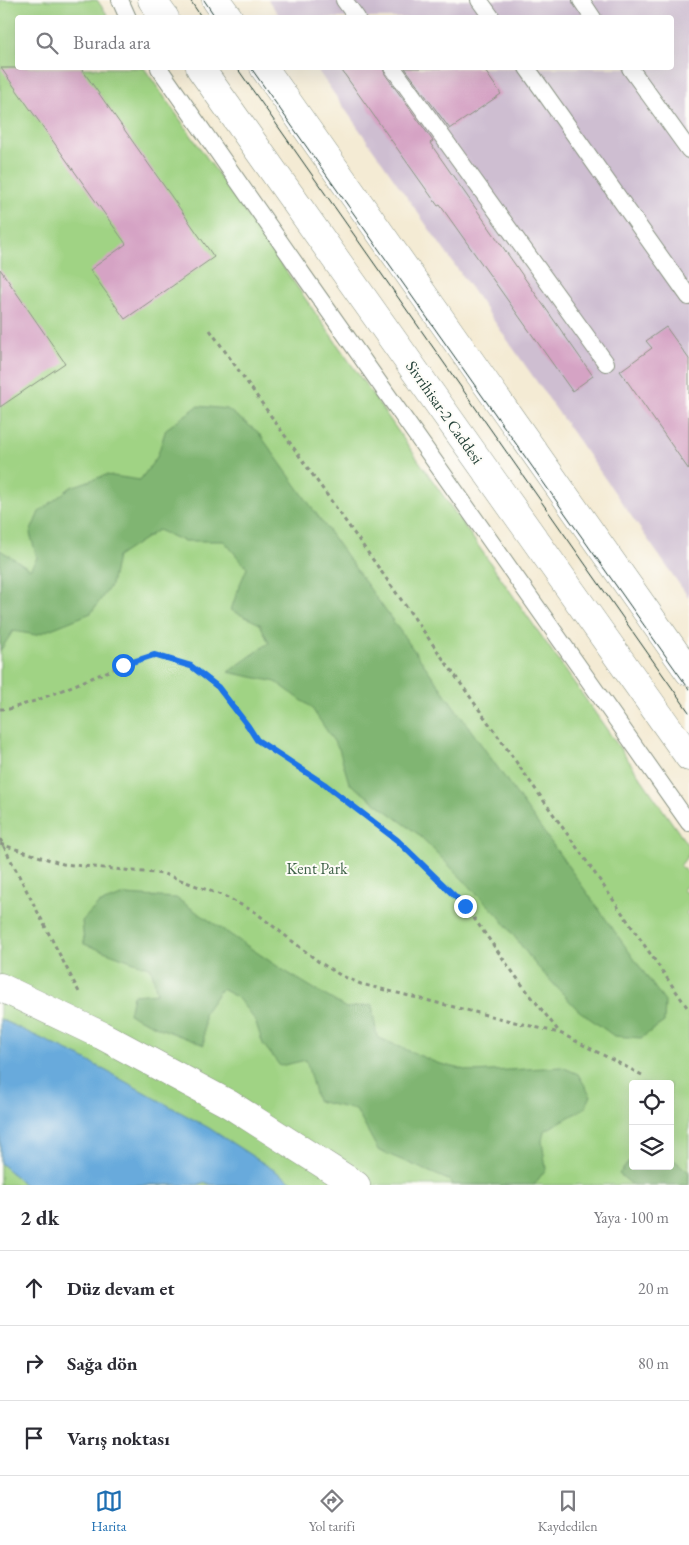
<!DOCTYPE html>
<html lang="tr">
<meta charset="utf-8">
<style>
:root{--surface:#fff;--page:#f7f7f7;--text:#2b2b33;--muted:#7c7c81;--line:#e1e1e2;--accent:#1f6fb2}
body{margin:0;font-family:"EB Garamond",serif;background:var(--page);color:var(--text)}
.controls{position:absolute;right:15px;bottom:15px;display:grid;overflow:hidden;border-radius:5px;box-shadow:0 5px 20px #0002}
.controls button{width:45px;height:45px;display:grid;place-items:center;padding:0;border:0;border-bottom:1px solid var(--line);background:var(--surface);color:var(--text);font:25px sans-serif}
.stop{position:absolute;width:15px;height:15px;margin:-11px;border:4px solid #1a73e8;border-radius:50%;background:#fff}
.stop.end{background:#1a73e8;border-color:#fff;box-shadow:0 1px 5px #0008}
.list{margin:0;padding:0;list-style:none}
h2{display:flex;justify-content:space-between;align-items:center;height:65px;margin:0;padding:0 20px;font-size:21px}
h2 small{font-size:16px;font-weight:400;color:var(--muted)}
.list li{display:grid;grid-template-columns:32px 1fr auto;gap:15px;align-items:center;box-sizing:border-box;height:75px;padding:0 20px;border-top:1px solid var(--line)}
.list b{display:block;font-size:19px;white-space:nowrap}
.list em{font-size:16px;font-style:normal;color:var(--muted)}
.icon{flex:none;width:28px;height:28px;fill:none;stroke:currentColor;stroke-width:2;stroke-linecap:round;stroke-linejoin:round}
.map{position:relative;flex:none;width:689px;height:1185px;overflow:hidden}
.search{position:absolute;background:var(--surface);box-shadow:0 5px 20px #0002;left:15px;right:15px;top:15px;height:55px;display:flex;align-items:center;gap:12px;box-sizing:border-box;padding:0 18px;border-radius:5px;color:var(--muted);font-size:19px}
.sheet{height:290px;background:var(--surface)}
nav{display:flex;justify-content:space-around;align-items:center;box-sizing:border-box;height:70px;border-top:1px solid var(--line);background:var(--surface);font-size:14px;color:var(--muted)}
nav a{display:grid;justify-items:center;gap:2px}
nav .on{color:var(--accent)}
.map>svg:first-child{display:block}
.industrial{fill:#cebed1}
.green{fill:#a0d384;stroke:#60885c;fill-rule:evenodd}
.forest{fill:#80b572;stroke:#507953}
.water{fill:#68aadc;stroke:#447488}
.building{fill:#d5a3c4}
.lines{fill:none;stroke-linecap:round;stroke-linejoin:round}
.lane-casing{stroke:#8a9484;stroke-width:18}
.street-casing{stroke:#8a9484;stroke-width:29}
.secondary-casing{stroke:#8a9484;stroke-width:29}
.path{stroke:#8a9484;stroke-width:3;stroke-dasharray:4 4;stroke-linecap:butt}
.lane{stroke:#fff;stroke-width:16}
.street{stroke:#fff;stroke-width:28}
.secondary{stroke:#fff;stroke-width:28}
.tram{stroke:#1f3d34;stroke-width:1}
.route{stroke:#1a73e8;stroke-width:6}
.labels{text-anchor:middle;stroke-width:4;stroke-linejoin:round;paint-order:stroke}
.street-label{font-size:16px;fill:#1f3d34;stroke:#fdfcf7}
.park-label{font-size:16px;fill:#3f6248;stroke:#fdfcf7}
</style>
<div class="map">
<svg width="689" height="1185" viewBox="0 0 689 1185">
<rect width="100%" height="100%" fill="#fdfcf7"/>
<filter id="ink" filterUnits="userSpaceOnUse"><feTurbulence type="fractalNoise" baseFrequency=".02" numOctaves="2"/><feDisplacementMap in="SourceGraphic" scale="10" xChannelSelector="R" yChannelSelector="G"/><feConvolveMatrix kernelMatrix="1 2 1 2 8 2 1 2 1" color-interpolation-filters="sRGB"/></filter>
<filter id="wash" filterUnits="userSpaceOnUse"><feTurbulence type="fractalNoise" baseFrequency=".0096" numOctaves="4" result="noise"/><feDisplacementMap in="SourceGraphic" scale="20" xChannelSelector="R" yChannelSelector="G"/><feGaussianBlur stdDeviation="1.12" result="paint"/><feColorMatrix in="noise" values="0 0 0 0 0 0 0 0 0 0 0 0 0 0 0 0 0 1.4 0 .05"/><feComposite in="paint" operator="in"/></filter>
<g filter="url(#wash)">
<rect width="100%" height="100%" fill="#f4ebd4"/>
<polygon class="industrial" points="268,0 689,0 689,598 316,68 672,68 672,18 281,18"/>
<path class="green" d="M 0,0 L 97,0 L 109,17 L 18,18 L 18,68 L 144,68 L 689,847 L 689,854 L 680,866 L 689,874 L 689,883 L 683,890 L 689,895 L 689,910 L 686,913 L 689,916 L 689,1185 L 0,1185 ZM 633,1084 L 670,1084 L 670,1166 L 633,1166 Z"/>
<g class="forest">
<polygon points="198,406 227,409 258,432 665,1002 664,1022 641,1038 614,1036 578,1010 535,964 499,916 418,834 349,783 339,749 311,707 276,682 228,672 269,643 260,624 231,610 238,589 247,568 224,541 183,541 158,530 117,557 111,585 91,613 36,635 13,631 0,651 0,550 30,569 37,558 30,533 39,512 71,487 106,475 140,480 157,457 166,429"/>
<polygon points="125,895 176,898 283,970 346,1008 372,1005 377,1037 437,1063 473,1072 562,1067 578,1074 591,1096 585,1108 544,1131 542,1141 546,1169 534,1185 453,1185 451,1181 378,1150 356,1110 317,1101 306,1060 280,1066 263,1044 255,1020 237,997 221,989 204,1013 204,1045 162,1029 129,1014 133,995 157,993 151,968 84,944 82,921 98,904"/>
<polygon points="633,1157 633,1166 670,1166 670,1157 689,1172 689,1185 633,1185 619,1174"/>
</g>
<polygon class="water" points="0,1019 81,1057 209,1128 297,1185 212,1185 204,1182 198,1185 25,1185 0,1163"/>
<g id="blocks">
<g class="building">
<polygon points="1,68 81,68 214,257 125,319 90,270 126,244"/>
<polygon points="340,68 383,68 385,74 433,141 430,143 593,376 572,391 440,205 438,206"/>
<polygon points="405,68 483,68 501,94 450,129"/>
<polygon points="0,269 65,363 0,407"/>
<polygon points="666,327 689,359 689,470 620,371 652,348 646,341"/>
</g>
</g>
</g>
<g filter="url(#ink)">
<use href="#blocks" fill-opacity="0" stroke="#8a9484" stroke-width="1"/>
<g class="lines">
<g class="lane-casing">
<g id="lane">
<polyline points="120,0 128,18"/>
<polyline points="344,0 357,18"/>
<polyline points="479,0 492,18"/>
<polyline points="581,0 593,18"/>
<polyline points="159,68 304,276 689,823"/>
<polyline points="393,68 606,363"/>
<polyline points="527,68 689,297"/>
<polyline points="630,68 689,150"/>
</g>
</g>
<g class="street-casing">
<polyline id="street" points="0,987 101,1035 229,1104 356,1185"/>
</g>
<g class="secondary-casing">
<g id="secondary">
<polyline points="152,0 165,18"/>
<polyline points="216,0 229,18"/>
<polyline points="200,68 689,757"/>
<polyline points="264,68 689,672"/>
</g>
</g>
<g class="path">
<polyline points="210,330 585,859 689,1010"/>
<polyline points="0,709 9,709 38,700 123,665 154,655 191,666 217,687 248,726 257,740 324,784 397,840 465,906 520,982 560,1033 644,1076"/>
<polyline points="0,839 79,992"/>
<polyline points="0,844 63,864 164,874 224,896 255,912 319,962 340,975 361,984 559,1033"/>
</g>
<use href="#lane" class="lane"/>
<use href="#street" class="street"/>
<use href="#secondary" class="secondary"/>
<g class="tram">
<polyline points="190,0 202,18"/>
<polyline points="204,0 216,18"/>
<polyline points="237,68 689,712"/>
<polyline points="251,68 689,689"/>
</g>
</g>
</g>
<g class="lines" filter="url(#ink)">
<polyline class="route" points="123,665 154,655 191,666 218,687 248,726 257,740 324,784 397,840 465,906"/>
</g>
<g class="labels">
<g class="street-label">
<text transform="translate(445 412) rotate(55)" y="6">Sivrihisar-2 Caddesi</text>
</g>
<g class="park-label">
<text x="317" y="874">Kent Park</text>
</g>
</g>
</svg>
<div class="controls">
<button><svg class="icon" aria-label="locate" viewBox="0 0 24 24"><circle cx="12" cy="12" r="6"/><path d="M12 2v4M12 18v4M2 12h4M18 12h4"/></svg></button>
<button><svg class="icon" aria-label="layers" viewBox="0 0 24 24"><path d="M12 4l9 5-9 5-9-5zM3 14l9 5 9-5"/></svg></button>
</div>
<div class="stop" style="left:123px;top:665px"></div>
<div class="stop end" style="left:465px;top:906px"></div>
<div class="search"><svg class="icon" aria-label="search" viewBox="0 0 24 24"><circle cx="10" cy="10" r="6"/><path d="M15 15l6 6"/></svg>Burada ara</div>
</div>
<section class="sheet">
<h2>2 dk<small>Yaya · 100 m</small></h2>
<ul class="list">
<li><svg class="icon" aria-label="ahead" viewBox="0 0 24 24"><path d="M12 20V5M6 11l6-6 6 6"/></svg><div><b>Düz devam et</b></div><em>20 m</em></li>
<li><svg class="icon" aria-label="right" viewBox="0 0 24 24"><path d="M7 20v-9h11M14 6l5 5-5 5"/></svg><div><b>Sağa dön</b></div><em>80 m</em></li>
<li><svg class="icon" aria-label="arrive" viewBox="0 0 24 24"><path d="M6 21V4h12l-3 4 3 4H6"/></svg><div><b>Varış noktası</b></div></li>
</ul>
</section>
<nav>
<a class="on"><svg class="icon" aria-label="map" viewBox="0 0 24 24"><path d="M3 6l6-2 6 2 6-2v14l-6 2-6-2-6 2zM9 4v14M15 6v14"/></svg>Harita</a>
<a><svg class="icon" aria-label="directions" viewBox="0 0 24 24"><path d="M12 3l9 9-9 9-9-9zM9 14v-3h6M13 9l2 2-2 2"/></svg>Yol tarifi</a>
<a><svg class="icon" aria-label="saved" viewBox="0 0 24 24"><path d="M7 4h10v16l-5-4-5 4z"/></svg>Kaydedilen</a>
</nav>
